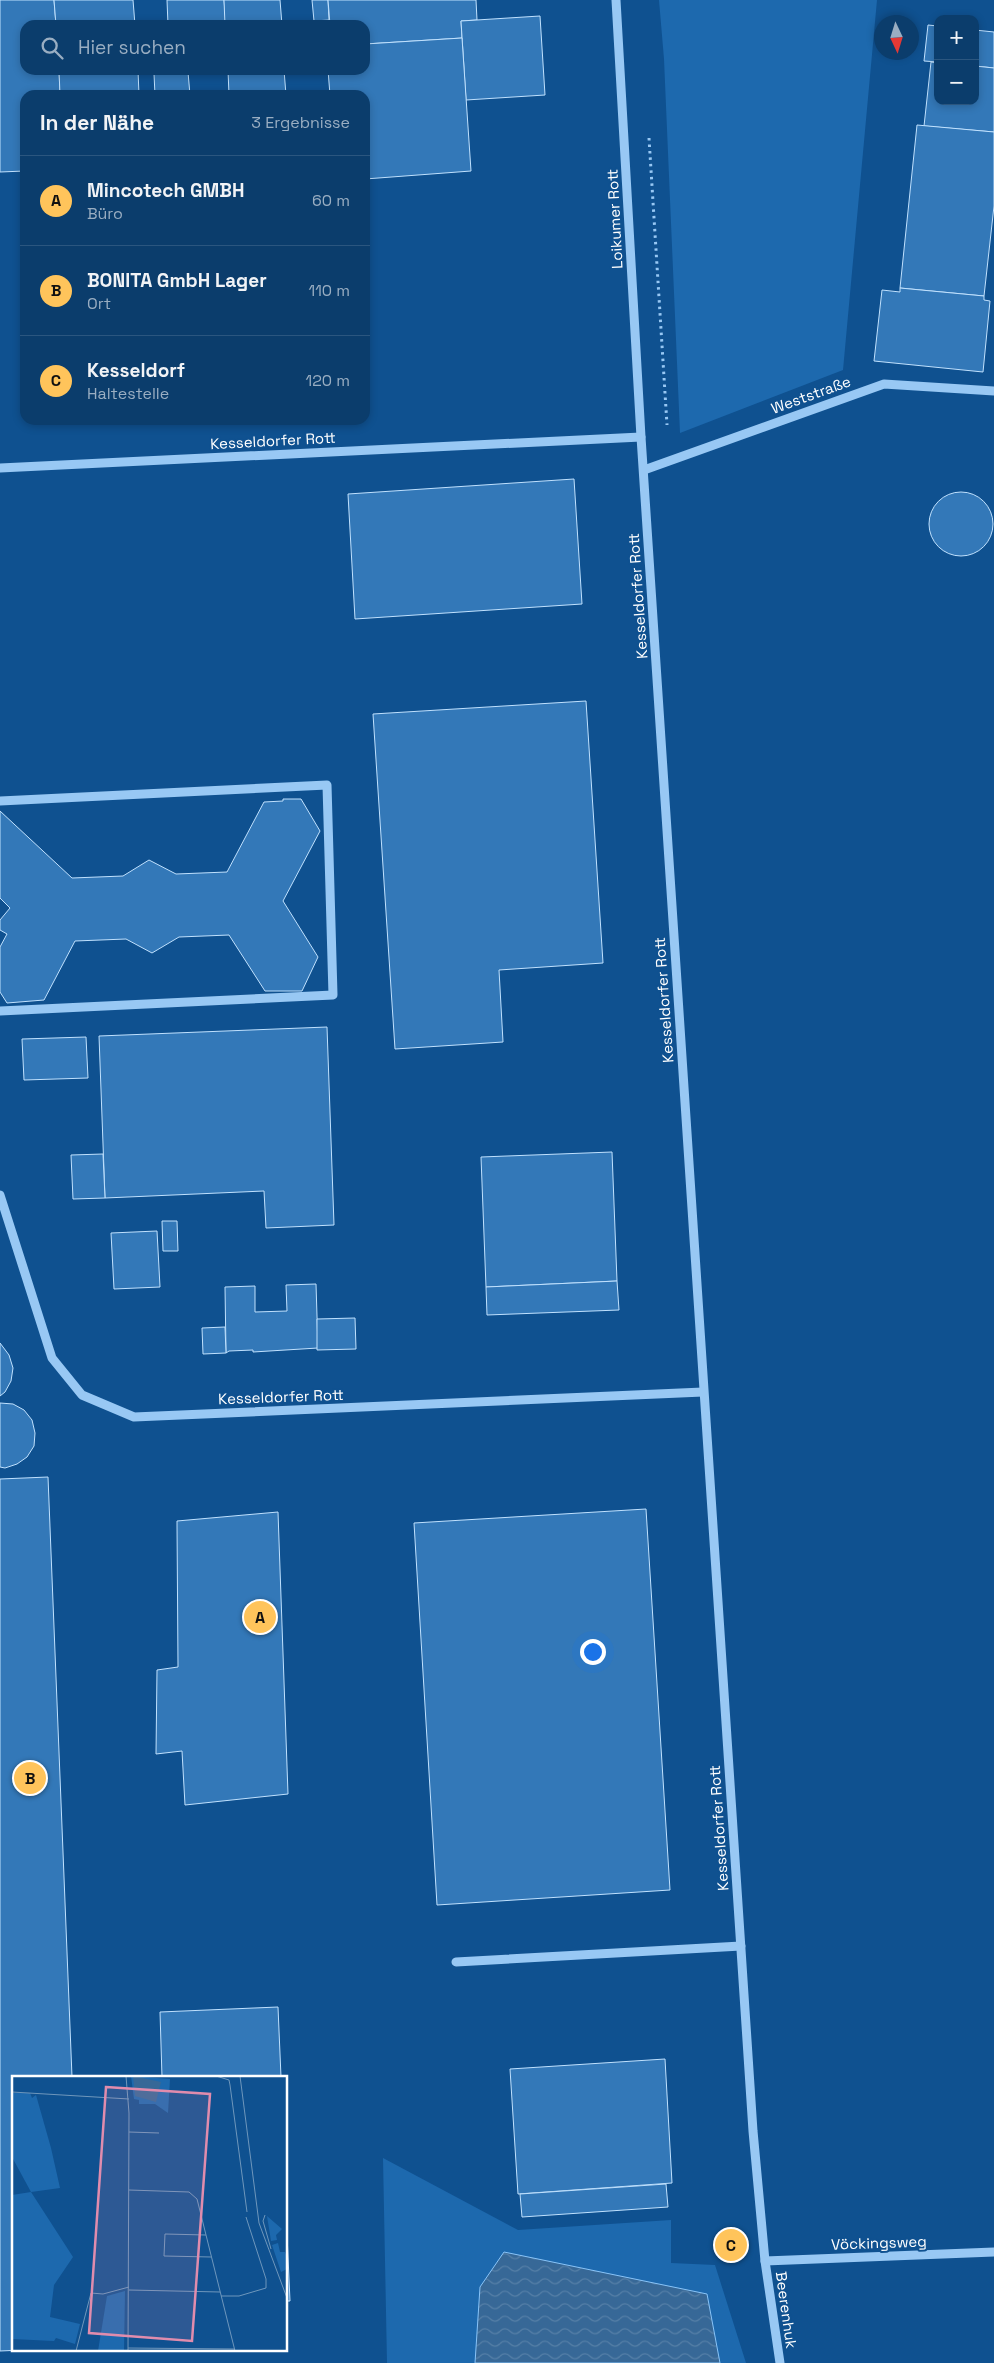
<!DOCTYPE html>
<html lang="de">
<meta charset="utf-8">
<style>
:root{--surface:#0b3d6c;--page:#194874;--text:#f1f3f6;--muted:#9aaec2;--line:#2b567f;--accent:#ffc45b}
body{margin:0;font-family:"Space Grotesk",sans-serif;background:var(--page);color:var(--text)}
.controls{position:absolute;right:15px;top:15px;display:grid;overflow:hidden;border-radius:10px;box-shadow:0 2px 8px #0003}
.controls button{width:45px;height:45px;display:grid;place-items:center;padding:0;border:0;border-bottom:1px solid var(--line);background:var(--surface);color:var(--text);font:25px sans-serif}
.compass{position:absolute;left:874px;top:15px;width:45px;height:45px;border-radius:50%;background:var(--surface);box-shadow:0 2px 8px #0003;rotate:176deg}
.you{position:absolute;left:592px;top:1651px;width:18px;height:18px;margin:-12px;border:4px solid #fff;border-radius:50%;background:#1a73e8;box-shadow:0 0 0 8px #1a73e833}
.badge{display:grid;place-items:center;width:32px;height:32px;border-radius:50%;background:var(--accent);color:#111;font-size:16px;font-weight:700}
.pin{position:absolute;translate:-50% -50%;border:2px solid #fff;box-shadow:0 1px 5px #0006}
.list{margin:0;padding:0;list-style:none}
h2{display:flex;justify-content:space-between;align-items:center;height:65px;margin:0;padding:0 20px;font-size:21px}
h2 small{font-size:16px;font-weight:400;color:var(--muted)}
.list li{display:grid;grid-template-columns:32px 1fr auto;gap:15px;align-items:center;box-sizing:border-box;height:90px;padding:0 20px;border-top:1px solid var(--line)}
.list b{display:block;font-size:19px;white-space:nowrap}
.list p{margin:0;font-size:16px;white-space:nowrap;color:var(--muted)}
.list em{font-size:16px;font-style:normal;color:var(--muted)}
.icon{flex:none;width:28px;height:28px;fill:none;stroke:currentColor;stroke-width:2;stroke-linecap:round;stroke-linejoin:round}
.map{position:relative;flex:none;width:994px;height:2363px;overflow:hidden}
.search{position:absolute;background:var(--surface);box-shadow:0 2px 8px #0003;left:20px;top:20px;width:350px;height:55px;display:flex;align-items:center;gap:12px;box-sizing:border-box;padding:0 18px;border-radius:15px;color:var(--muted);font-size:19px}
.panel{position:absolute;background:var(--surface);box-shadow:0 2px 8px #0003;left:20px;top:90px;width:350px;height:335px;border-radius:15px}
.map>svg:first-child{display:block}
.green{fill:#1d69ae}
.water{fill:url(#water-waves);stroke:#89c4f8}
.building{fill:#3378b8;stroke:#c0e1fe}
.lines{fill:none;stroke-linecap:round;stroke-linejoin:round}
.path{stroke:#98c8f4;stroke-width:3;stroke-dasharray:2.5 4;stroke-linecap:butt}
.minor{stroke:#98c8f4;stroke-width:9}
.labels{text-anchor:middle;stroke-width:4;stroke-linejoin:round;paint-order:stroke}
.street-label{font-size:15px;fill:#fff;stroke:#0f5190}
.inset-road{fill:none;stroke:#6f97bc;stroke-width:1}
.view{fill:#e08cad;fill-opacity:0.15;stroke:#e08cad;stroke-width:2.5}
.inset-edge{fill:none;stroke:#fff;stroke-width:2.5}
</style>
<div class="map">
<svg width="994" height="2363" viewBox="0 0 994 2363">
<defs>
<pattern id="water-waves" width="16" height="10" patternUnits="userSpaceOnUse" patternTransform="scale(1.25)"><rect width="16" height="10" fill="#376897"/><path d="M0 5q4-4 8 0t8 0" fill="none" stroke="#557fa7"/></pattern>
</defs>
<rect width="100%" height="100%" fill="#0f5190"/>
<g class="green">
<polygon points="659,0 877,0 843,370 680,433 664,59"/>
<polygon points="383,2158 518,2230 671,2220 671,2263 715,2265 746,2363 387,2363"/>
</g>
<polygon class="water" points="504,2252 707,2294 720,2363 475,2363 480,2287"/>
<g class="building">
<polygon points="0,0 54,0 56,25 25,25 25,70 59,70 60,95 25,95 25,171 0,172"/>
<polygon points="54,0 133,0 135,25 56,25"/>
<polygon points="167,0 224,0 226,24 168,25"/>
<polygon points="224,0 280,0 282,25 225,25"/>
<polygon points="312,0 328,0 329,20 314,21"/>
<polygon points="328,0 476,0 477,20 461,21 462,38 365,44 365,25 330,25"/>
<polygon points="540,16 545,95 466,100 461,21"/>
<polygon points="928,25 938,26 938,62 924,61"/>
<polygon points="975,30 994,32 994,68 975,66"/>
<polygon points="462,38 471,171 365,179 365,95 330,95 328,70 365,70 365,44"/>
<polygon points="931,62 938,63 938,101 975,101 975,66 994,68 994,132 924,126"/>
<polygon points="59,70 138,70 139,95 60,95"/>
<polygon points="228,70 284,70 286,95 229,95"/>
<polygon points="188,72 190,95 155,95 154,74"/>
<polygon points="917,125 994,132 994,206 984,296 900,288"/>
<polygon points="900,288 984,296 984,300 990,301 983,372 874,361 882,290 900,292"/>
<polygon points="574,479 582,604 355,619 348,494"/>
<circle cx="961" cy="524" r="32"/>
<polygon points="586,701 603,963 499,970 503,1042 395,1049 373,714"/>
<polygon points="283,799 301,799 320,831 283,901 318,957 302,991 265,991 229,935 179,937 152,953 126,939 75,941 44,1000 7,1003 0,992 0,947 7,934 0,930 0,920 10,908 0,898 0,811 72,878 123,876 149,860 176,874 227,872 264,802 283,801"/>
<polygon points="327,1027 334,1225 266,1228 264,1191 105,1198 99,1036"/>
<polygon points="86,1037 88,1078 24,1080 22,1039"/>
<polygon points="612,1152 617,1281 486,1287 481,1157"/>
<polygon points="103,1154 105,1198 73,1199 71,1155"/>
<polygon points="162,1221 177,1221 178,1251 163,1251"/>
<polygon points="157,1231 160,1287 114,1289 111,1233"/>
<polygon points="617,1281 619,1310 487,1315 486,1287"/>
<polygon points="316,1284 318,1348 253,1352 253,1350 229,1351 226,1353 225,1287 255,1286 255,1312 287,1311 286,1285"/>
<polygon points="355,1318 356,1349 317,1350 317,1319"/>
<polygon points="225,1327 226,1353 203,1354 202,1328"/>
<polygon points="0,1343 9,1355 13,1368 11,1381 5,1392 0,1396"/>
<polygon points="0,1403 13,1404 24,1410 32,1420 35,1433 34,1446 27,1457 17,1464 5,1468 0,1467"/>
<polygon points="48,1477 72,2077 14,2077 14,2349 47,2349 0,2351 0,1479"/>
<polygon points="646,1509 670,1890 437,1905 414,1523"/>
<polygon points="278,1512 288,1794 185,1805 182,1751 156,1754 157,1670 178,1667 177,1521"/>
<polygon points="278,2007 281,2077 162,2077 160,2012"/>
<polygon points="665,2059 672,2183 518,2194 510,2069"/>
<polygon points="666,2184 668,2207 522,2217 520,2194"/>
<polygon points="286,2212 290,2301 286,2301"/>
</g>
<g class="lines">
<polyline class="path" points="649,138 667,425"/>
<g class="minor">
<polyline points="616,0 641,437 753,2131 765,2261 780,2363"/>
<polyline points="0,468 641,437"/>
<polyline points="644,470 884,384 994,391"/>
<polyline points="0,801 327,785 333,995 0,1011"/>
<polyline points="0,1195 52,1358 82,1395 134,1417 703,1392"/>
<polyline points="456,1962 741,1946"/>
<polyline points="765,2261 994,2252"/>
</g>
</g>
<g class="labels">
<g class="street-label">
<text transform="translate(615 219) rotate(-93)" y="5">Loikumer Rott</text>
<text transform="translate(811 395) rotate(-20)" y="5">Weststraße</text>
<text transform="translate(273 441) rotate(-3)" y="5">Kesseldorfer Rott</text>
<text transform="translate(638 596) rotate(-94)" y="5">Kesseldorfer Rott</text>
<text transform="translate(664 1000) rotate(-94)" y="5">Kesseldorfer Rott</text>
<text transform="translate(281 1397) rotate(-2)" y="5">Kesseldorfer Rott</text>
<text transform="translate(719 1828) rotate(-94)" y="5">Kesseldorfer Rott</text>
<text transform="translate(879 2243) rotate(-2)" y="5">Vöckingsweg</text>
<text transform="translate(786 2310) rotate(82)" y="5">Beerenhuk</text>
</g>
</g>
<g transform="translate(12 2076)">
<rect width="275" height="275" fill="#0f5190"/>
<path d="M 119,0 L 158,3 L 156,37 L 143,28 L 127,28 L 127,24 L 122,23 ZM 0,17 L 18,17 L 20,22 L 24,19 L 39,72 L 48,112 L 19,116 L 61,181 L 42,209 L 38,241 L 68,248 L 63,268 L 44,262 L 42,265 L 0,263 L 0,119 L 19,116 L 0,81 ZM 113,215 L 112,275 L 86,275 L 95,220 Z" fill="#1d69ae"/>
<path d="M 255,140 L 270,153 L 264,159 L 265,164 L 259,165 ZM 266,167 L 268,176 L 273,176 L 275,181 L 275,193 L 269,196 L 260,169 Z" fill="#1d69ae"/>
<path d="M 121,0 L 149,6 L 144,26 L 123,20 Z" fill="#376897"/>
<path class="inset-road" d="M 114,0 L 117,37 L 116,275M 154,0 L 195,0M 204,0 L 217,4 L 218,9 L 235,136M 228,0 L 247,147 L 275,222M 0,16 L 117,23M 117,56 L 147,57M 117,114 L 177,116 L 185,123 L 223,275M 253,139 L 251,145 L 259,173M 194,159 L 153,158 L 152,180 L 199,181M 117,214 L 208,216M 209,220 L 227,220 L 254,212 L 254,203 L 234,141M 116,272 L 223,273M 64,275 L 79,217 L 91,218 L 117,211"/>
<path class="view" d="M 94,11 L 198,18 L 180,265 L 77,257 Z"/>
<rect width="275" height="275" class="inset-edge"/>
</g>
</svg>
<div class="controls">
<button>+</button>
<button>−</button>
</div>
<svg class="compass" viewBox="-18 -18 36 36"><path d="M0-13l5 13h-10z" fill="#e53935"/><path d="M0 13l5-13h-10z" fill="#9aaec2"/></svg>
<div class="you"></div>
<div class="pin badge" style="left:260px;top:1617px">A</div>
<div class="pin badge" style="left:30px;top:1778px">B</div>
<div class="pin badge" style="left:731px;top:2245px">C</div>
<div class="search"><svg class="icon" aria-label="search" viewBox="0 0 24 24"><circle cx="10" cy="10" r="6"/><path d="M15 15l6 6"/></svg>Hier suchen</div>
<section class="panel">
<h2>In der Nähe<small>3 Ergebnisse</small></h2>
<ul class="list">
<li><span class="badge">A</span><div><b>Mincotech GMBH</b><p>Büro</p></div><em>60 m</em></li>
<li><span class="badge">B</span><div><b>BONITA GmbH Lager</b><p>Ort</p></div><em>110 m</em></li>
<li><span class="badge">C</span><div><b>Kesseldorf</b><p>Haltestelle</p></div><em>120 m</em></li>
</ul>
</section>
</div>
